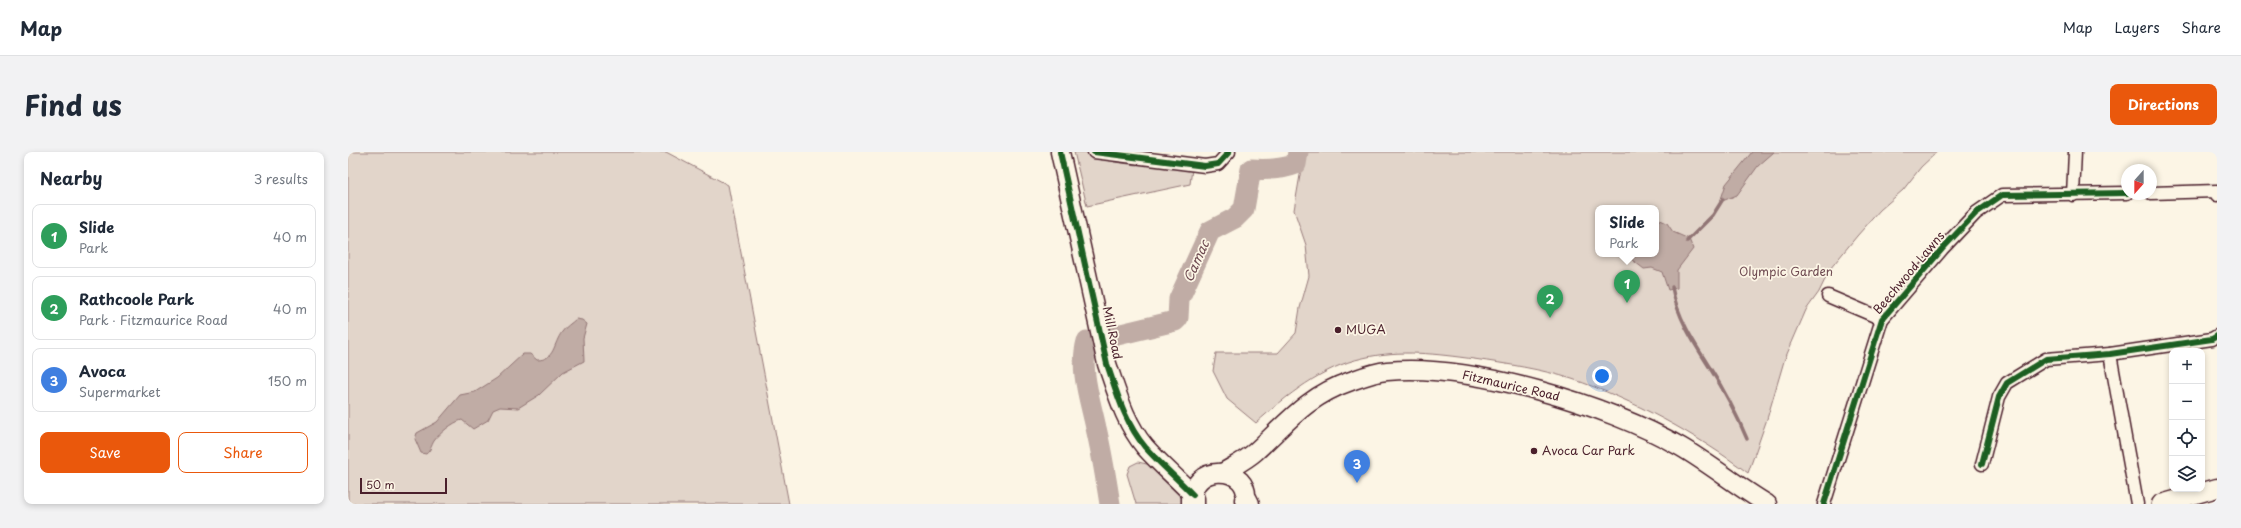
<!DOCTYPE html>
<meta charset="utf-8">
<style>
:root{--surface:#fff;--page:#f2f2f3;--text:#1f2937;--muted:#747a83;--line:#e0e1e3;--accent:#ea580c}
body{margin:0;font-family:"Playpen Sans",sans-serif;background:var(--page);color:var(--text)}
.controls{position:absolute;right:12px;bottom:12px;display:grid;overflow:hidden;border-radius:8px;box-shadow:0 2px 6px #0003}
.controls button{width:36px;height:36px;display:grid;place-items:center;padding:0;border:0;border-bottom:1px solid var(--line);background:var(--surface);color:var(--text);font:20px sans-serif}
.compass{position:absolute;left:1773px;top:12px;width:36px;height:36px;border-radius:50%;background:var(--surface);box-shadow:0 2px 6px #0003;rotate:201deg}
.scale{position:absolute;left:12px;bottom:10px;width:87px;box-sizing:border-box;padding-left:4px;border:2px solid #4a1f2b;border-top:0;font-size:11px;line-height:14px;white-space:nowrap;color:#4a1f2b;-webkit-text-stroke:3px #fcf5e5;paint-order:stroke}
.you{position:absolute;left:1254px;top:224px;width:14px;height:14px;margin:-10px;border:3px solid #fff;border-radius:50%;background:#1a73e8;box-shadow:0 0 0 6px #1a73e833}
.badge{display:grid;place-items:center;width:26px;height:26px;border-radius:50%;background:var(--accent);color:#fff;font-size:13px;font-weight:700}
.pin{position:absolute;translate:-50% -33px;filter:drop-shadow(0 1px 2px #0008)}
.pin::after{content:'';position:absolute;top:21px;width:14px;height:12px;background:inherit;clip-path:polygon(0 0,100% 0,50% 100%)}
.popup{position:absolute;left:1247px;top:53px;width:64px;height:52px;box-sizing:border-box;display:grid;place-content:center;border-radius:8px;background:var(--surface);filter:drop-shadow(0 1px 3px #0005);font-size:13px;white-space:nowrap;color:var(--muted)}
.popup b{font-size:15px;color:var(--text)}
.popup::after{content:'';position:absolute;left:50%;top:100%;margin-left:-8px;border:8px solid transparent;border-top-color:var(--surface)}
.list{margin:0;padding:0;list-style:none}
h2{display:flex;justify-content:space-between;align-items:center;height:52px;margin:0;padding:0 16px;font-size:17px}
h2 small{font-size:13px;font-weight:400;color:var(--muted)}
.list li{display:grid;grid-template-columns:26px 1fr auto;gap:12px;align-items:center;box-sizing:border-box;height:64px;margin:0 8px 8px;padding:0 8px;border:1px solid var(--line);border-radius:8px}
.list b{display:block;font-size:15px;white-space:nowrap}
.list p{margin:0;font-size:13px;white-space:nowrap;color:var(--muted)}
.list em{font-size:13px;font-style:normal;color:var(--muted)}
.actions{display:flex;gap:8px;padding:12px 16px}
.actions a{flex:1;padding:9px 0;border:1px solid var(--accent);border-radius:8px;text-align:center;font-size:14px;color:var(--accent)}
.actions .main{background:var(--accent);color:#fff}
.icon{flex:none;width:22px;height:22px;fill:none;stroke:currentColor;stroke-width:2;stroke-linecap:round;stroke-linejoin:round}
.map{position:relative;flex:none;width:1869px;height:352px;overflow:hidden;border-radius:8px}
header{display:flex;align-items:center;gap:24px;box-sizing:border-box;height:56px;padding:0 20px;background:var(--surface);border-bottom:1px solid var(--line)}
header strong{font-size:19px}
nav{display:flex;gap:22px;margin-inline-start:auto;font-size:14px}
.intro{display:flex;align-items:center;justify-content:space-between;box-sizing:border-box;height:96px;padding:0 24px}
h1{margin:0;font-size:28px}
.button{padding:10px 18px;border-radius:8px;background:var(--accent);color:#fff;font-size:14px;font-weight:700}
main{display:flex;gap:24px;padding:0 24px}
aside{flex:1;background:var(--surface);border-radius:8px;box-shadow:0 2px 6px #0003}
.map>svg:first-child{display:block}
.green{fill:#e2d5ca;stroke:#967a7a;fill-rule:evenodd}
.water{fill:#c0aca5;stroke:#917474}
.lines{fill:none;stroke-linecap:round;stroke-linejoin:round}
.stream{stroke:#917474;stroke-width:3.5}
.river{stroke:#c0aca5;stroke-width:21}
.street-casing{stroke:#4a1f2b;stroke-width:15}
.secondary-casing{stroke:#4a1f2b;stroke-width:21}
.highway-casing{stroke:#4a1f2b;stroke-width:25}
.street{stroke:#fcf5e5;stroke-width:12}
.secondary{stroke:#fcf5e5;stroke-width:18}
.highway{stroke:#fcf5e5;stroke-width:22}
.cycleway-casing{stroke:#fcf5e5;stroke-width:8}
.cycleway{stroke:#1b5e20;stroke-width:6}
.poi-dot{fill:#4a1f2b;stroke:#fcf5e5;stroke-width:1.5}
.labels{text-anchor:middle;stroke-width:3.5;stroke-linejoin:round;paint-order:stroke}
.park-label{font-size:12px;fill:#704c53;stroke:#fcf5e5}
.street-label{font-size:12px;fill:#4a1f2b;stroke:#fcf5e5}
.poi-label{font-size:12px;fill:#4a1f2b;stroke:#fcf5e5;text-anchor:start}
.water-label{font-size:13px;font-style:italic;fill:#6d4950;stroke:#fcf5e5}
</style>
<header>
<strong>Map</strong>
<nav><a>Map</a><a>Layers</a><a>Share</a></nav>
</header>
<div class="intro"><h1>Find us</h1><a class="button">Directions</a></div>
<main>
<aside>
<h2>Nearby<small>3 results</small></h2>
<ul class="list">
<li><span class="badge" style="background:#2e9e5b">1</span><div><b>Slide</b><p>Park</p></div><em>40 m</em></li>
<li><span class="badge" style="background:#2e9e5b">2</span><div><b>Rathcoole Park</b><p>Park · Fitzmaurice Road</p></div><em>40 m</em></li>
<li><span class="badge" style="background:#3f7fe0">3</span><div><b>Avoca</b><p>Supermarket</p></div><em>150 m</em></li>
</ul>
<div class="actions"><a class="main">Save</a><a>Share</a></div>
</aside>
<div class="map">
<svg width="1869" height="352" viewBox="0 0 1869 352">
<rect width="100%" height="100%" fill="#fcf5e5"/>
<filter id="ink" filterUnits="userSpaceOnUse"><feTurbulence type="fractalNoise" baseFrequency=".025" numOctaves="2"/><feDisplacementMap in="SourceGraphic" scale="8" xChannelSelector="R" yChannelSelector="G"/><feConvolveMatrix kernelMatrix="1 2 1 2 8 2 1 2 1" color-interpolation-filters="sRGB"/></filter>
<g filter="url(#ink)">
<g class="green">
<polygon points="0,0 318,0 380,33 441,352 0,352"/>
<polygon points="726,0 767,0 766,10 789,13 789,10 844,17 842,32 739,54"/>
<path d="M 956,0 L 1589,0 L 1573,15 L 1555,38 L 1532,58 L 1509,84 L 1482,117 L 1471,140 L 1458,158 L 1436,209 L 1419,267 L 1400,321 C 1350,283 1284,247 1224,227 C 1193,217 1159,212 1126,207 C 1088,202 1053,197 1015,206 C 974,215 938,244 908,271 L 879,247 L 865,219 L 868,201 L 930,201 L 948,181 L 952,156 L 961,124 L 958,93 L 946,58 ZM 1250,56 L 1308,56 L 1308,102 L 1250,102 Z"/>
<polygon points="790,310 803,313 832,342 837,352 788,352 779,322 782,314"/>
</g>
<g class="water">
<polygon points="1404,0 1426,0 1410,14 1389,43 1372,50 1378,32"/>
<polygon points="1308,66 1319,71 1325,80 1341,87 1345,97 1329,118 1329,136 1320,138 1314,120 1304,116 1296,117 1283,107 1281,102 1308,102"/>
<path d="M 228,167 L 234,168 L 239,172 L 235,186 L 236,209 L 215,220 L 191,243 L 170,256 L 152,255 L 145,258 L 140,268 L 125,277 L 114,268 C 105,270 92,281 86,289 C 83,294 83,298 78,302 L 73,301 L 67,287 L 69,281 L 89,270 L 112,243 L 127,240 L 149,226 L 175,202 L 182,202 L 189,208 C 207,208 205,192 214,180 C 217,175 224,171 228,167 Z"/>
</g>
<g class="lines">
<g class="stream">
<polyline points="1339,89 1365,63 1375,47"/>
<path d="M 1324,135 C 1329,165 1346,191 1362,216 C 1376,238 1389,263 1399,287"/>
</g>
<g class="river">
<path d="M 769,183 L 827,169 L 830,166 L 831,147 L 862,79 L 887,66 L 896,57 L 903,17 C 918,18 933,18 948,12 L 950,0"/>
<path d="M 739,189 C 731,218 742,247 748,276 C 754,301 758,327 762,352"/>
</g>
<g class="street-casing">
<g id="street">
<polyline points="746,0 857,14 870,12 881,0"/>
<polyline points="1803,41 1869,39 1869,43"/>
<polyline points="1725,43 1727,0"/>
<polyline points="1480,144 1534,167"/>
<polyline points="1762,202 1789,352"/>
<polyline points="1634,312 1651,245 1659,231 1698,207 1762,202 1864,187 1869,184"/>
<polyline points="1476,352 1534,167 1594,97 1628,61 1654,43 1779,41"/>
</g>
</g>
<g class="secondary-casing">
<g id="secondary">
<path d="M 712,0 L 759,212 C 769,241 777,271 797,295 C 812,312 830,327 845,343"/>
<path d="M 876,320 C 886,314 898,308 907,300 C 939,271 959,244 1003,229 C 1014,225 1027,220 1039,219 C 1121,211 1261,253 1333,295 C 1362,312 1389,334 1419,352"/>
<path d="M 846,352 C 837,310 907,311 897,352"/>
<polyline points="1813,352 1869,336"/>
</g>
</g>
<g class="highway-casing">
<g id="highway">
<polyline points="898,348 900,352"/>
<polyline points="845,352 845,347"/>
</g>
</g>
<use href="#street" class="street"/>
<use href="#secondary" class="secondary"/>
<use href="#highway" class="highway"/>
<g class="cycleway-casing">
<g id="cycleway">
<path d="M 712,0 L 759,212 C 769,241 777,271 797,295 C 812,312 830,327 845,343"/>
<polyline points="746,0 857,14 870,12 881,0"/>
<polyline points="1634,312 1651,245 1659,231 1698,207 1762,202 1864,187 1869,184"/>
<polyline points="1476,352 1534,167 1594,97 1628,61 1654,43 1779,41"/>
</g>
</g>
<use href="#cycleway" class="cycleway"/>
</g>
</g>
<g class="poi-dot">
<circle cx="990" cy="178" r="4"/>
<circle cx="1186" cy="299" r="4"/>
</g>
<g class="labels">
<g class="park-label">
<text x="1438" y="124">Olympic Garden</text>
</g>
<g class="street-label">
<text transform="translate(1561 121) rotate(-50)" y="4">Beechwood Lawns</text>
<text transform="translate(764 181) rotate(78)" y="4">Mill Road</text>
<text transform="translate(1163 234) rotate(13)" y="4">Fitzmaurice Road</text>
</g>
<g class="poi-label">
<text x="998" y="182">MUGA</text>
<text x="1194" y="303">Avoca Car Park</text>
</g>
<g class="water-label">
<text transform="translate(848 109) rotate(-66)" y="5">Camac</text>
</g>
</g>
</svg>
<div class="controls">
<button>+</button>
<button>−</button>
<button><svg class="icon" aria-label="locate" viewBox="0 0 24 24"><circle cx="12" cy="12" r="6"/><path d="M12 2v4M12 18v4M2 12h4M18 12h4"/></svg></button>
<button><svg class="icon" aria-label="layers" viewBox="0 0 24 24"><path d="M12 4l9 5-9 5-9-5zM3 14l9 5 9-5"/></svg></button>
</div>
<svg class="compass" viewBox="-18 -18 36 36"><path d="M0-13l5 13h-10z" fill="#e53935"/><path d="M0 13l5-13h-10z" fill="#747a83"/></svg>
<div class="scale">50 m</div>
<div class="you"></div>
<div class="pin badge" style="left:1279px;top:151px;background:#2e9e5b">1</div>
<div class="popup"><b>Slide</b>Park</div>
<div class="pin badge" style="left:1202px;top:166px;background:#2e9e5b">2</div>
<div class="pin badge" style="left:1009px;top:331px;background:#3f7fe0">3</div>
</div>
</main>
